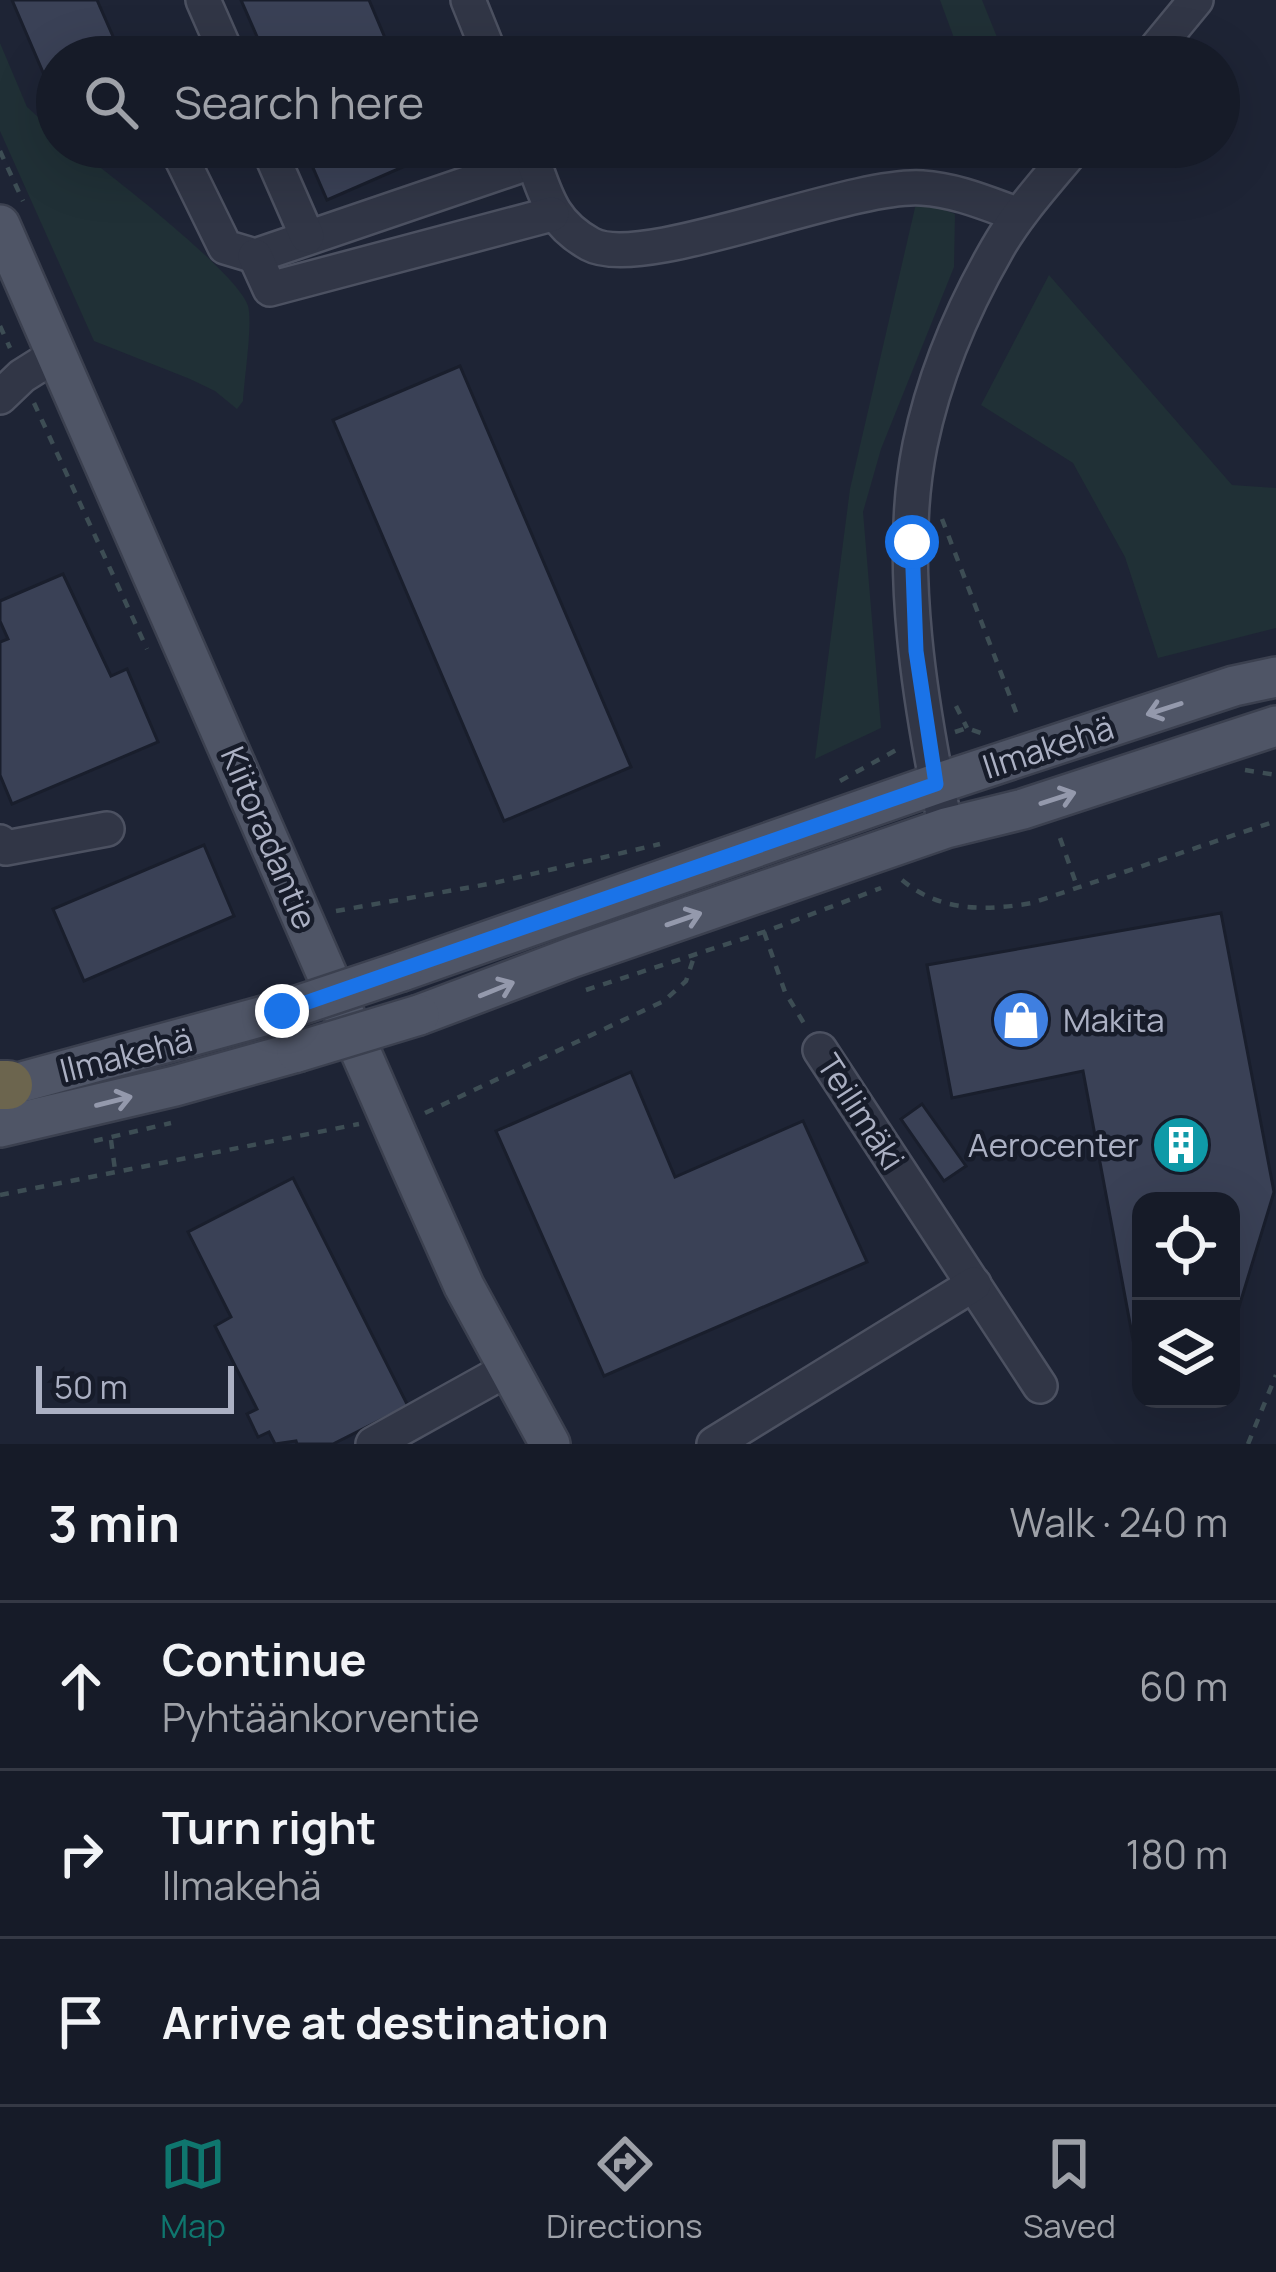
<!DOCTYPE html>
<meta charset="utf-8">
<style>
:root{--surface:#161b28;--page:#232834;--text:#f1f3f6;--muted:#9ea1a8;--line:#353945;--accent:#0f766e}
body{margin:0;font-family:Manrope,sans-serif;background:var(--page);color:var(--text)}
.controls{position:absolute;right:36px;bottom:36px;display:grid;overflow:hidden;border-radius:24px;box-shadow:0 12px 48px #0002}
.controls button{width:108px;height:108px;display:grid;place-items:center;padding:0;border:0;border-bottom:3px solid var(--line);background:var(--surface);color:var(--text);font:60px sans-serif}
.scale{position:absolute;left:36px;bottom:30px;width:198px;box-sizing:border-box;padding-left:12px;border:6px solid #abb0c3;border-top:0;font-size:33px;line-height:42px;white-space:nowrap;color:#abb0c3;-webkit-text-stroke:9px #171c2a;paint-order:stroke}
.stop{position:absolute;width:36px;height:36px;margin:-27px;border:9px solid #1a73e8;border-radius:50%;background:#fff}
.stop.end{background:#1a73e8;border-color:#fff;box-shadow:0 3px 12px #0008}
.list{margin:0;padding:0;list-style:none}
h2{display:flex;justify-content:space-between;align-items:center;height:156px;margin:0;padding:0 48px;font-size:51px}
h2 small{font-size:39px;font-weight:400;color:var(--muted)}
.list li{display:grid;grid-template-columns:78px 1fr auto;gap:36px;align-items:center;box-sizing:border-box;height:168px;padding:0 48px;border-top:3px solid var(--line)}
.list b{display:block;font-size:45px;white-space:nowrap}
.list p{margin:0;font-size:39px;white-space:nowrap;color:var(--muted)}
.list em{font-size:39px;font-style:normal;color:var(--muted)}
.icon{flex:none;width:66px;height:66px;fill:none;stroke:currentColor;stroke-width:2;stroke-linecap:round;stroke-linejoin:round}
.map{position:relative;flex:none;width:1276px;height:1444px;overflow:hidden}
.search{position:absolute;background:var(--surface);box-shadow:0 12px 48px #0002;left:36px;right:36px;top:36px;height:132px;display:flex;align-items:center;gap:30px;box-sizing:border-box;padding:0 42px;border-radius:66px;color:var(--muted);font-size:45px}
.sheet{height:660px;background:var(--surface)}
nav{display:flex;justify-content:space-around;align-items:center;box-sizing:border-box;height:168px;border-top:3px solid var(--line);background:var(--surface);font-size:33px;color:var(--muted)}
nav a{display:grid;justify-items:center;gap:6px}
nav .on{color:var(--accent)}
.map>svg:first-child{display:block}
.green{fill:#203036}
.building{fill:#3a4156;stroke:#191e2c;stroke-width:3}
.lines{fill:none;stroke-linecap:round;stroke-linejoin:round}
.minor-casing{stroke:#4c5161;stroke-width:38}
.major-casing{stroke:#3b404f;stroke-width:44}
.highway-casing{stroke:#393e4d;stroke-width:52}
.path{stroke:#3d4d54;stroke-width:4.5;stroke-dasharray:9 9;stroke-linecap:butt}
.minor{stroke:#313646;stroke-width:33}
.major{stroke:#4f5566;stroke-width:39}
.highway{stroke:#6c654e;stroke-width:48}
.major-bridge-casing{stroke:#3b404f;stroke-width:44;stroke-linecap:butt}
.major-bridge{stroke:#4f5566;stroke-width:39}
.oneway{stroke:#9499ac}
.route{stroke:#1a73e8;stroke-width:15}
.labels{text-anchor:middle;stroke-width:9;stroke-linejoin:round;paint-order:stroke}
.street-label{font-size:33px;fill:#abb0c3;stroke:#171c2a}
.poi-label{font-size:33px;fill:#abb0c3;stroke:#171c2a;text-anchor:start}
</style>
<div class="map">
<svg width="1276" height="1444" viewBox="0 0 1276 1444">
<rect width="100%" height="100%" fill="#1e2435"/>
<g class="green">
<polygon points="940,0 982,0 1005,57 961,57"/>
<path d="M 0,43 L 27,107 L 57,134 L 57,147 L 73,147 C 105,170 239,274 248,306 C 253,322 244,381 243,401 L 237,409 L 215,391 L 190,379 L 94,341 L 0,131 Z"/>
<polygon points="917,199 955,214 954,267 881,449 863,512 881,728 815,759 850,489"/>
<polygon points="1049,275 1232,485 1276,488 1276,628 1158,658 1125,557 1073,463 981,405"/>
</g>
<g class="building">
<polygon points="12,0 97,0 122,57 57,57 57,105"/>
<polygon points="241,0 369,0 393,57 266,57"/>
<polygon points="304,147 432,147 435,153 327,200"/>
<polygon points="460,366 631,767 504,821 333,420"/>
<polygon points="63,574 111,676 127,669 158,742 12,804 0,775 0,642 8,639 0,621 0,601"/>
<polygon points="204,845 234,916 84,981 53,909"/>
<polygon points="1221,913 1274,1192 1231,1333 1231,1201 1141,1201 1141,1349 1135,1350 1083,1071 952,1098 927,965"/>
<polygon points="631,1072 675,1177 803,1121 867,1262 604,1376 496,1131"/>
<polygon points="922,1104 966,1166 944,1181 901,1119"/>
<polygon points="293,1178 408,1406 333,1444 297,1444 296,1441 275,1444 269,1432 258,1437 247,1414 257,1409 215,1326 231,1317 188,1232"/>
</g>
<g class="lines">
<g class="minor-casing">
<g id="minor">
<polyline points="203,0 228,57"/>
<polyline points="468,0 491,57"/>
<polyline points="1149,57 1196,0"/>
<polyline points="176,147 225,247 255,256 534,161"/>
<polyline points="268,147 307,236"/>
<path d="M 528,147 C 545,189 547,220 590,244 C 642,273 848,183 922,188 C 956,190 988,204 1019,215"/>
<polyline points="255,256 270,289 552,214"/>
<polyline points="0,397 22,376 57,354"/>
<path d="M 946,828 C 921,711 896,564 920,445 C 934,377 962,310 997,249 C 1018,212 1048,180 1075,147"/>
<polyline points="0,842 6,848 107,829"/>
<polyline points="820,1050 1040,1386"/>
<polyline points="373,1444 508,1369"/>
<polyline points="714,1444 974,1284"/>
</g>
</g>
<g class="major-casing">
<g id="major">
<polyline points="0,225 410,1165 464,1286 550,1444"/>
<polyline points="402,971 936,784 1234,686 1276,677"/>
<polyline points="419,1015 573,957 946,828 1023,809 1276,726"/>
<polyline points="0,1088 282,1011"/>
<polyline points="0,1127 175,1086 297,1052"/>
</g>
</g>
<g class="highway-casing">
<polyline id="highway" points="0,1085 8,1085"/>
</g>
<g class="path">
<polyline points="0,151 23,201"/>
<polyline points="0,326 10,348"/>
<polyline points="34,403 147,649"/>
<polyline points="942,519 1019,720"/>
<polyline points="956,706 967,728"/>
<polyline points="955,732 967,728 984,734"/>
<polyline points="1245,770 1276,775"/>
<polyline points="840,781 898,749"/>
<polyline points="1060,838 1078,889"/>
<path d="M 902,880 C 940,912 985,911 1032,903 L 1276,821"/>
<polyline points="336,911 494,883 660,844"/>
<polyline points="764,932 785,992 805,1025"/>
<polyline points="586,990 764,932 881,888"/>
<polyline points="425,1113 664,1001 686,981 695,954"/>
<polyline points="111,1140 115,1170"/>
<polyline points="94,1141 171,1123"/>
<polyline points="0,1195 359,1124"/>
<polyline points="1248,1444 1276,1375"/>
</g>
<use href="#minor" class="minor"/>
<use href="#major" class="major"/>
<use href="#highway" class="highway"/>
<g class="major-bridge-casing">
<g id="major-bridge">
<polyline points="282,1011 402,971"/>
<polyline points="297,1052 419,1015"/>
</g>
</g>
<use href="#major-bridge" class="major-bridge"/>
</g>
<defs><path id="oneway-shaft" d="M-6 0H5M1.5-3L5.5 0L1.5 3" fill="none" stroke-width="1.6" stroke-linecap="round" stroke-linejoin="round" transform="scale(3)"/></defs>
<g class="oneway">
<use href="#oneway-shaft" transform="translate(1164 709) rotate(162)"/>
<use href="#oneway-shaft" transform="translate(1058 798) rotate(-18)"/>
<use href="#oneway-shaft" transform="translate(684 919) rotate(-19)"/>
<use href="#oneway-shaft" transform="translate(497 989) rotate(-22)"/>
<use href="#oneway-shaft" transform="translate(114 1101) rotate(-14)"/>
</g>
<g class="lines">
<polyline class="route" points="282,1011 936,784 916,651 912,542"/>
</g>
<defs>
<g id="shop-disc" transform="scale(3)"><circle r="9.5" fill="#3f7fe0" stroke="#171c2a"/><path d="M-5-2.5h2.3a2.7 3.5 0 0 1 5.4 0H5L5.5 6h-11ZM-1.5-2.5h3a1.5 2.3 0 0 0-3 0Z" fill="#fff"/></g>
<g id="building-disc" transform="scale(3)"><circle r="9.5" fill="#0f9aa8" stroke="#171c2a"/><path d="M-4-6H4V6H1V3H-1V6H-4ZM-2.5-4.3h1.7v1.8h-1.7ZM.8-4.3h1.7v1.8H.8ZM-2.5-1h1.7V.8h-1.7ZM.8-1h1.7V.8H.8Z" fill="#fff"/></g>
</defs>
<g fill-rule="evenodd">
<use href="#shop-disc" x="1021" y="1020"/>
<use href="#building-disc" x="1181" y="1145"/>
</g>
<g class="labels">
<g class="street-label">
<text transform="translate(1048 747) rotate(-18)" y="12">Ilmakehä</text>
<text transform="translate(269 838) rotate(67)" y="12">Kiitoradantie</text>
<text transform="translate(126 1055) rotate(-14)" y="12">Ilmakehä</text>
<text transform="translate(861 1112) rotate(57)" y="12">Teilimäki</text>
</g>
<g class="poi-label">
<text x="1063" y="1032">Makita</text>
<text x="1139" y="1157" text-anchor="end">Aerocenter</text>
</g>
</g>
</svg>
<div class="controls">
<button><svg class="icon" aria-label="locate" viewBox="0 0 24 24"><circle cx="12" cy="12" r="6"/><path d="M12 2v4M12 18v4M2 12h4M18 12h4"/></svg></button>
<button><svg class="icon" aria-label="layers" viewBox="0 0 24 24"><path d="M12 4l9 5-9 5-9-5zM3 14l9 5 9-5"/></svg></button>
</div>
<div class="scale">50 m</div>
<div class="stop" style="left:912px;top:542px"></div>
<div class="stop end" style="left:282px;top:1011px"></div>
<div class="search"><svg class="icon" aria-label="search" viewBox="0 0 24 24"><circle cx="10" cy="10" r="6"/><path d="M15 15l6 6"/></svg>Search here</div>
</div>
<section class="sheet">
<h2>3 min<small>Walk · 240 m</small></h2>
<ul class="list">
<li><svg class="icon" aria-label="ahead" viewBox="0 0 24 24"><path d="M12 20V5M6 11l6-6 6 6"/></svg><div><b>Continue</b><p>Pyhtäänkorventie</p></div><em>60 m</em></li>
<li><svg class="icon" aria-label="right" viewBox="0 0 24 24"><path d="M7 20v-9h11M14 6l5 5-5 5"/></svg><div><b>Turn right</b><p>Ilmakehä</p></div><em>180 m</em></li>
<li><svg class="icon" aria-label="arrive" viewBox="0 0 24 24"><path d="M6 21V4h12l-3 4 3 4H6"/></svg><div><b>Arrive at destination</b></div></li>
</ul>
</section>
<nav>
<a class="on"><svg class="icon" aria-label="map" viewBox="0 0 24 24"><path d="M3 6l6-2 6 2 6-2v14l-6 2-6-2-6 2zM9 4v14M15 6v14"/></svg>Map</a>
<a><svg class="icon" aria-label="directions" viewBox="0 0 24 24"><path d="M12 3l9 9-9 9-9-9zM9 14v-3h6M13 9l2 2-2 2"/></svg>Directions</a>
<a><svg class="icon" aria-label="saved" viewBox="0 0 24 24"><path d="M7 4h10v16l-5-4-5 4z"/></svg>Saved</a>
</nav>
